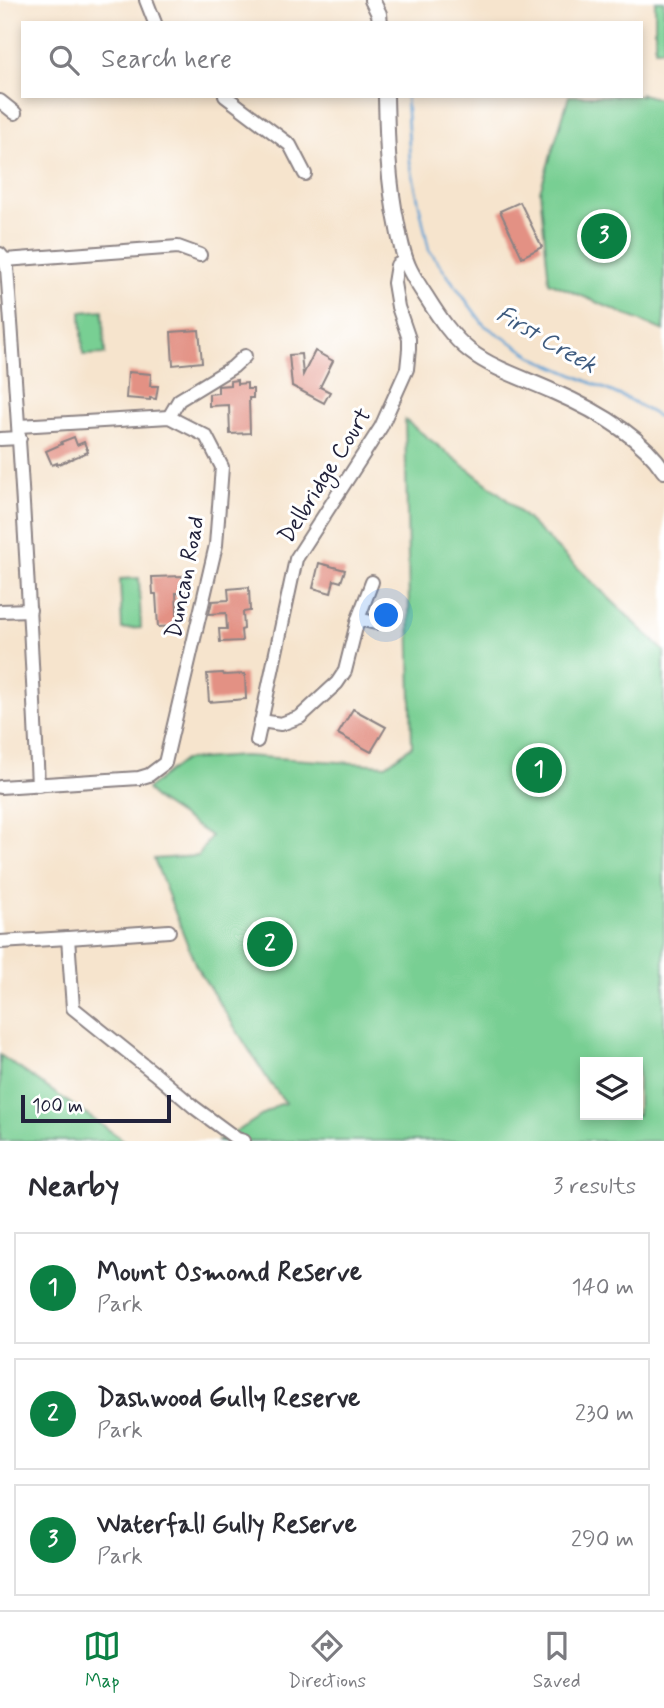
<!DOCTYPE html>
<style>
:root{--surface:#fff;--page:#f2f2f3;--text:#2b2b33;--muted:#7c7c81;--line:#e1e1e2;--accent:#0b8043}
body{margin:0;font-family:Mynerve,sans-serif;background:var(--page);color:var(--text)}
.controls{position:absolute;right:21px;bottom:21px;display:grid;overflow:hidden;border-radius:0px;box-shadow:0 4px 10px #0003}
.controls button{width:63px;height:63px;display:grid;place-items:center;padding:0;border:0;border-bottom:2px solid var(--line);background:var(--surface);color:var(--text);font:35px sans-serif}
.scale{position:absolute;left:21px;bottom:18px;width:150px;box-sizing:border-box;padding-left:7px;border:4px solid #22223b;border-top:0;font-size:19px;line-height:24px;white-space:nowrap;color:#22223b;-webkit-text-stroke:5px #fff;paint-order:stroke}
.you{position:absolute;left:387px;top:616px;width:24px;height:24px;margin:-18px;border:5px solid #fff;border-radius:50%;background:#1a73e8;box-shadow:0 0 0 10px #1a73e833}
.badge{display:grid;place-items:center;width:46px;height:46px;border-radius:50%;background:var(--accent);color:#fff;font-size:23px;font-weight:700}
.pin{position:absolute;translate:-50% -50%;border:4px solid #fff;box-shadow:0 2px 7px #0006}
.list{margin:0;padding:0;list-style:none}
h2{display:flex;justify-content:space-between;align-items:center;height:91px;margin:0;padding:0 28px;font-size:30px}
h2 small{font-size:23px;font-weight:400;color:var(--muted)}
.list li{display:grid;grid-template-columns:46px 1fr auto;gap:21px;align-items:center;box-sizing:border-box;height:112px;margin:0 14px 14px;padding:0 14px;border:2px solid var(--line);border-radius:0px}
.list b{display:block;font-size:26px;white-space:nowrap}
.list p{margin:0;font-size:23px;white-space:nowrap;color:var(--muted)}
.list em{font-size:23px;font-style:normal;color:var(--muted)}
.icon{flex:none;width:38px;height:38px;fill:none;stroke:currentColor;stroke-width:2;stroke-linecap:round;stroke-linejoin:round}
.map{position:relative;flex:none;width:664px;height:1141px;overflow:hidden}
.search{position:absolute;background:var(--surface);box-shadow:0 4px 10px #0003;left:21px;right:21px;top:21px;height:77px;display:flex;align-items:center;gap:18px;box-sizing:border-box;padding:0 24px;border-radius:0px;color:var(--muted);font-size:26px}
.sheet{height:469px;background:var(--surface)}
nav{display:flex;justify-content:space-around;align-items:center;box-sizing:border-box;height:98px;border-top:2px solid var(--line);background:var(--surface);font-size:19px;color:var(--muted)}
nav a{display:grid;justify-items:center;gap:4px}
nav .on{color:var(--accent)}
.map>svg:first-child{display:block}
.green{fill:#78cf93;stroke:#4d7867;stroke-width:2;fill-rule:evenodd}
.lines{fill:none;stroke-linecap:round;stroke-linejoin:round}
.stream{stroke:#60a1d3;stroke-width:2.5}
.building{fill:#e39184}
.minor-casing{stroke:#8c8384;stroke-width:16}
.tertiary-casing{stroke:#8c8384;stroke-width:18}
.minor{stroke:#fff;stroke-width:12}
.tertiary{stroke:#fff;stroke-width:14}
.labels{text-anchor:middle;stroke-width:6;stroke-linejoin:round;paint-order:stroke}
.street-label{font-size:23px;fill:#22223b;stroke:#fff}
.water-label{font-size:24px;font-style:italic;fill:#3e5b7f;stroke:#fff}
</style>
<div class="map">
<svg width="664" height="1141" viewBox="0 0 664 1141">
<rect width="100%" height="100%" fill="#fff"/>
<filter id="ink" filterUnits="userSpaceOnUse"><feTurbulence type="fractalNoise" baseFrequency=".0143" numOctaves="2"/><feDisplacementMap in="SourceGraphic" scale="14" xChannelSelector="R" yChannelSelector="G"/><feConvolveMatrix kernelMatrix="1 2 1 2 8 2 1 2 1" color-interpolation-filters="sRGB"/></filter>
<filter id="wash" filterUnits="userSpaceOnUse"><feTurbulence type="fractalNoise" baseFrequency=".00686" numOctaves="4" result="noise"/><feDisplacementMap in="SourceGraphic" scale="28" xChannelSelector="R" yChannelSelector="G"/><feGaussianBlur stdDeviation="1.57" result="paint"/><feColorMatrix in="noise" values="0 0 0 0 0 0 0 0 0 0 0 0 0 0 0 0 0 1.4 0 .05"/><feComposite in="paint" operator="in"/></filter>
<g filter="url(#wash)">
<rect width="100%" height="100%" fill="#f6e4cd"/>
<g class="green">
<rect x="655" y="1" width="9" height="48"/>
<polygon points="641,94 664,100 664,331 549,282 540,191 569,96 641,96"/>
<polygon points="103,310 105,354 83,355 81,312"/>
<path d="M 405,420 L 504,497 L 664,651 L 664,1141 L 217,1141 L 244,1127 L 278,1105 L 286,1103 L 270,1083 L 196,966 L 154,859 L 198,856 L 211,836 L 154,798 L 147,789 L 184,760 L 244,756 L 386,765 L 412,746 ZM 585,1062 L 638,1062 L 638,1115 L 585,1115 Z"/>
<polygon points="139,578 141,628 122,629 120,579"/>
<polygon points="0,1055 125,1141 0,1141"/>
</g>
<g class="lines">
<polyline class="stream" points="406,96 410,162 429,250 484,325 537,359 628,399 664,420"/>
</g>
<g id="blocks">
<g class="building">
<polygon points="520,202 542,247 522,257 500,211"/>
<polygon points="199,330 202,362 173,365 171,332"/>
<polygon points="315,351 333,361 320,387 330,392 324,403 292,386 289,355 301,354 303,375"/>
<polygon points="128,372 151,374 150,386 158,386 156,399 150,398 150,400 126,398"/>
<polygon points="237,380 237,384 247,383 247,389 253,389 253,398 249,398 250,433 230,434 229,405 209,406 209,394 218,393 218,386 230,385 230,381"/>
<polygon points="74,437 77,445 84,442 88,452 57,465 57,463 52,465 46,451 62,444 61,442"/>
<polygon points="319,563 345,570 341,582 334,580 331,593 313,588"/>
<polygon points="184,576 185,593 176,593 178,626 158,627 156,594 153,594 152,577"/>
<polygon points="249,587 250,611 243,612 244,629 241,630 242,641 220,642 219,629 227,629 226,613 209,614 212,601 229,600 228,589"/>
<polygon points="223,673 224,675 245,674 246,699 209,702 207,674"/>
<polygon points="353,709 386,727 371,752 338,734"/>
</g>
</g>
</g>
<g filter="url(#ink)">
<use href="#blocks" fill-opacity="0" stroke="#8c8384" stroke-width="2"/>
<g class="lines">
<g class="minor-casing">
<g id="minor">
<polyline points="146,0 155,23"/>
<polyline points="225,96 290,145 305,174"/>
<polyline points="0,101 15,113"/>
<path d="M 0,254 L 5,260 L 7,268 C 20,440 30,612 38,785"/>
<polyline points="5,260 178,247 200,255"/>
<polyline points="169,417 179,400 233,367 245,356"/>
<polyline points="0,439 20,438"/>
<polyline points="0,611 30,610"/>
<polyline points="358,619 376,623"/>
<polyline points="261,721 281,724 300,717 337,683 345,671 358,619 372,582"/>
<polyline points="257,741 296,559 381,427 407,369 409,349 409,339 398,307 394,283 397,265 406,260"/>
<polyline points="0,787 139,778 149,775 165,763 216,545 222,467 206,436 169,417 19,426"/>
<polyline points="68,938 169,931"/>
<polyline points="0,942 68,938 73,1008 154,1073 195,1108 237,1139 244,1141"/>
</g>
</g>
<g class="tertiary-casing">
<g id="tertiary">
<polyline points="372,0 379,14 380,23"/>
<path d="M 386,96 C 387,140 388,181 397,224 C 400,240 403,256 410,270 C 415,280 421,289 427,298 C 439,317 452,337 470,351 C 493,369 526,379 552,391 C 591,408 641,435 664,471"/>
</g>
</g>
<use href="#minor" class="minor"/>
<use href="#tertiary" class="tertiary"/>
</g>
</g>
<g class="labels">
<g class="street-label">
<text transform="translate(324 475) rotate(-58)" y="8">Delbridge Court</text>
<text transform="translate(184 577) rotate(-79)" y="8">Duncan Road</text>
</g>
<g class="water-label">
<text transform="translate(547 339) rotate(30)" y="8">First Creek</text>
</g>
</g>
</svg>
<div class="controls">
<button><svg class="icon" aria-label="layers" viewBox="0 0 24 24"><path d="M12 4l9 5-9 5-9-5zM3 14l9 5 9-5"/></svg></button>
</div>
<div class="scale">100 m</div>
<div class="you"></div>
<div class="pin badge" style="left:539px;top:770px">1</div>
<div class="pin badge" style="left:270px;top:944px">2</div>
<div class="pin badge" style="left:604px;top:236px">3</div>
<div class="search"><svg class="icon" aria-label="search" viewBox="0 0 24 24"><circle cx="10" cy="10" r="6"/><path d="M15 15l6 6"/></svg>Search here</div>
</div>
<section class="sheet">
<h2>Nearby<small>3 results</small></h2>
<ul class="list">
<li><span class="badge">1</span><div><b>Mount Osmond Reserve</b><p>Park</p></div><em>140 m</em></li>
<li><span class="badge">2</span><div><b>Dashwood Gully Reserve</b><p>Park</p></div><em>230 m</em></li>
<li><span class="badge">3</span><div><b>Waterfall Gully Reserve</b><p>Park</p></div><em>290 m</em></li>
</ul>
</section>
<nav>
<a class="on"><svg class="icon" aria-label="map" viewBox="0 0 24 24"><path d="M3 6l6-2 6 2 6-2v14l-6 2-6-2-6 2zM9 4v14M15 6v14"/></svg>Map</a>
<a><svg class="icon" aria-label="directions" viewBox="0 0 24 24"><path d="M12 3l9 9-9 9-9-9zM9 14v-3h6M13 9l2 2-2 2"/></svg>Directions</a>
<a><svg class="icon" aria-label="saved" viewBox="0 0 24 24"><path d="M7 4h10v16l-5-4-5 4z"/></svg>Saved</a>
</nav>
